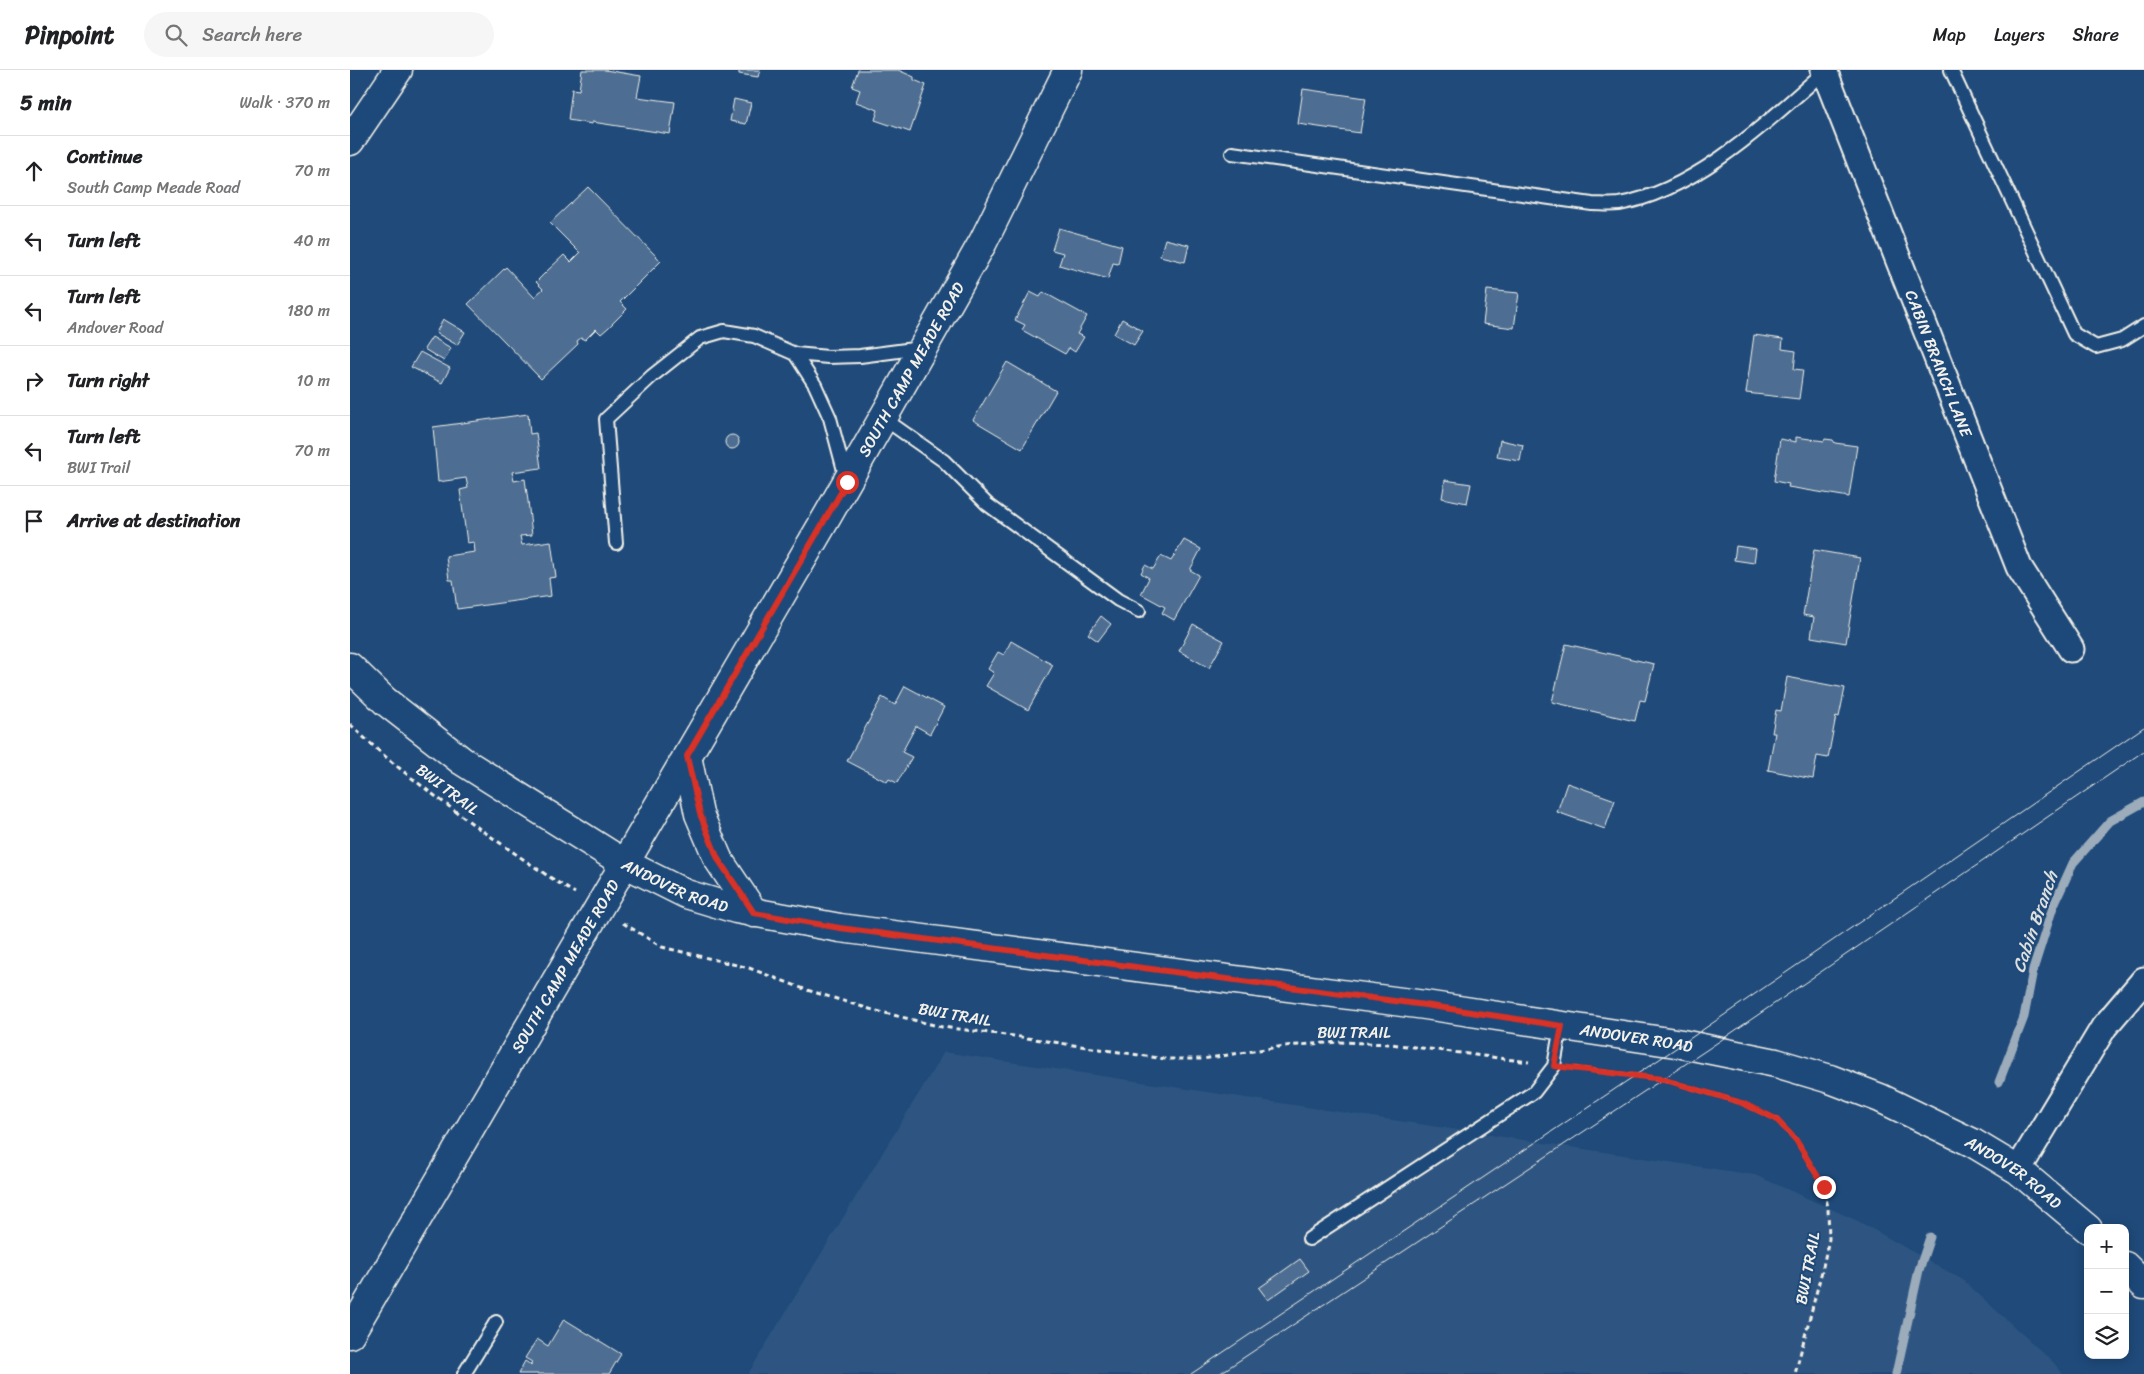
<!DOCTYPE html>
<meta charset="utf-8">
<style>
:root{--surface:#fff;--page:#f6f6f6;--text:#202124;--muted:#757577;--line:#e0e0e0}
body{margin:0;font-family:Sriracha,sans-serif;background:var(--page);color:var(--text)}
.controls{position:absolute;right:15px;bottom:15px;display:grid;overflow:hidden;border-radius:10px;box-shadow:0 2px 12px #0003}
.controls button{width:45px;height:45px;display:grid;place-items:center;padding:0;border:0;border-bottom:1px solid var(--line);background:var(--surface);color:var(--text);font:25px sans-serif}
.stop{position:absolute;width:15px;height:15px;margin:-11px;border:4px solid #d93025;border-radius:50%;background:#fff}
.stop.end{background:#d93025;border-color:#fff;box-shadow:0 1px 5px #0008}
.list{margin:0;padding:0;list-style:none}
h2{display:flex;justify-content:space-between;align-items:center;height:65px;margin:0;padding:0 20px;font-size:21px}
h2 small{font-size:16px;font-weight:400;color:var(--muted)}
.list li{display:grid;grid-template-columns:32px 1fr auto;gap:15px;align-items:center;box-sizing:border-box;height:70px;padding:0 20px;border-top:1px solid var(--line)}
.list b{display:block;font-size:19px;white-space:nowrap}
.list p{margin:0;font-size:16px;white-space:nowrap;color:var(--muted)}
.list em{font-size:16px;font-style:normal;color:var(--muted)}
.icon{flex:none;width:28px;height:28px;fill:none;stroke:currentColor;stroke-width:2;stroke-linecap:round;stroke-linejoin:round}
.map{position:relative;flex:none;width:1794px;height:1304px;overflow:hidden}
header{display:flex;align-items:center;gap:30px;box-sizing:border-box;height:70px;padding:0 25px;background:var(--surface);border-bottom:1px solid var(--line)}
header strong{font-size:24px}
nav{display:flex;gap:28px;margin-inline-start:auto;font-size:18px}
.search{width:350px;height:45px;background:var(--page);display:flex;align-items:center;gap:12px;box-sizing:border-box;padding:0 18px;border-radius:28px;color:var(--muted);font-size:19px}
main{display:flex}
aside{flex:1;background:var(--surface)}
.map>svg:first-child{display:block}
.built{fill:#2d5581}
.lines{fill:none;stroke-linecap:round;stroke-linejoin:round}
.stream{stroke:#9cacbb;stroke-width:9}
.building{fill:#4d6e92;stroke:#f4f1e8}
.lane-casing{stroke:#f4f1e8;stroke-width:16}
.street-casing{stroke:#f4f1e8;stroke-width:29}
.secondary-casing{stroke:#f4f1e8;stroke-width:31}
.path{stroke:#f4f1e8;stroke-width:3;stroke-dasharray:5 4;stroke-linecap:butt}
.lane{stroke:#1f4a7a;stroke-width:12}
.street{stroke:#1f4a7a;stroke-width:25}
.secondary{stroke:#1f4a7a;stroke-width:28}
.tram{stroke:#f4f1e8;stroke-width:1}
.route{stroke:#d93025;stroke-width:6}
.labels{text-anchor:middle;stroke-width:4;stroke-linejoin:round;paint-order:stroke}
.street-label{font-size:16px;fill:#f4f1e8;stroke:#1f4a7a}
.water-label{font-size:18px;font-style:italic;fill:#dee0dd;stroke:#1f4a7a}
</style>
<header>
<strong>Pinpoint</strong>
<div class="search"><svg class="icon" aria-label="search" viewBox="0 0 24 24"><circle cx="10" cy="10" r="6"/><path d="M15 15l6 6"/></svg>Search here</div>
<nav><a>Map</a><a>Layers</a><a>Share</a></nav>
</header>
<main>
<aside>
<h2>5 min<small>Walk · 370 m</small></h2>
<ul class="list">
<li><svg class="icon" aria-label="ahead" viewBox="0 0 24 24"><path d="M12 20V5M6 11l6-6 6 6"/></svg><div><b>Continue</b><p>South Camp Meade Road</p></div><em>70 m</em></li>
<li><svg class="icon" aria-label="left" viewBox="0 0 24 24"><path d="M17 20v-9H6M10 6l-5 5 5 5"/></svg><div><b>Turn left</b></div><em>40 m</em></li>
<li><svg class="icon" aria-label="left" viewBox="0 0 24 24"><path d="M17 20v-9H6M10 6l-5 5 5 5"/></svg><div><b>Turn left</b><p>Andover Road</p></div><em>180 m</em></li>
<li><svg class="icon" aria-label="right" viewBox="0 0 24 24"><path d="M7 20v-9h11M14 6l5 5-5 5"/></svg><div><b>Turn right</b></div><em>10 m</em></li>
<li><svg class="icon" aria-label="left" viewBox="0 0 24 24"><path d="M17 20v-9H6M10 6l-5 5 5 5"/></svg><div><b>Turn left</b><p>BWI Trail</p></div><em>70 m</em></li>
<li><svg class="icon" aria-label="arrive" viewBox="0 0 24 24"><path d="M6 21V4h12l-3 4 3 4H6"/></svg><div><b>Arrive at destination</b></div></li>
</ul>
</aside>
<div class="map">
<svg width="1794" height="1304" viewBox="0 0 1794 1304">
<rect width="100%" height="100%" fill="#1f4a7a"/>
<filter id="ink" filterUnits="userSpaceOnUse"><feTurbulence type="fractalNoise" baseFrequency=".02" numOctaves="2"/><feDisplacementMap in="SourceGraphic" scale="10" xChannelSelector="R" yChannelSelector="G"/><feConvolveMatrix kernelMatrix="1 2 1 2 8 2 1 2 1" color-interpolation-filters="sRGB"/></filter>
<g filter="url(#ink)">
<polygon class="built" points="594,982 1405,1105 1508,1151 1613,1210 1703,1292 1713,1304 398,1304"/>
<g class="lines">
<g class="stream">
<polyline points="1649,1012 1674,947 1683,900 1703,837 1723,793 1760,751 1794,732"/>
<polyline points="1546,1304 1569,1200 1580,1167"/>
</g>
</g>
<g class="building">
<polygon points="232,0 255,0 291,6 287,27 325,32 320,64 242,52 242,54 218,50 222,19 229,20"/>
<polygon points="389,0 410,0 408,7 389,4"/>
<polygon points="508,0 548,0 564,7 564,10 576,15 560,62 525,50 528,40 506,32 510,20 502,17"/>
<polygon points="953,19 1016,28 1010,63 948,54"/>
<polygon points="384,29 401,33 396,54 380,51"/>
<polygon points="238,117 311,191 270,232 277,239 258,258 251,264 246,259 235,270 231,268 227,271 228,274 191,309 118,234 156,197 184,227 193,219 186,212 197,201 214,185 221,192 230,183 200,153"/>
<polygon points="709,158 772,176 768,194 763,193 758,209 709,195 713,183 702,180"/>
<polygon points="815,169 839,175 835,192 810,186"/>
<polygon points="1137,220 1169,223 1164,258 1133,254"/>
<polygon points="680,222 690,227 693,222 737,246 727,264 734,267 725,282 719,278 715,284 672,260 675,255 665,250"/>
<polygon points="93,249 115,262 107,275 86,263"/>
<polygon points="772,249 793,261 784,275 764,264"/>
<polygon points="1404,265 1433,269 1432,279 1446,281 1444,299 1453,300 1449,329 1396,323"/>
<polygon points="82,267 101,278 94,291 74,279"/>
<polygon points="70,282 100,298 92,313 61,297"/>
<polygon points="657,292 706,321 672,379 623,350"/>
<polygon points="178,344 180,364 186,363 191,398 162,402 164,411 175,409 178,431 182,465 170,466 172,475 201,471 206,507 199,508 201,526 107,539 103,510 99,510 96,486 125,482 124,472 117,473 110,420 118,418 116,408 88,412 83,357"/>
<circle cx="382" cy="372" r="7"/>
<polygon points="1446,367 1474,371 1475,369 1483,370 1485,373 1507,376 1499,427 1438,417 1439,414 1424,411 1430,369 1446,372"/>
<polygon points="1150,370 1173,375 1170,391 1147,387"/>
<polygon points="1095,410 1121,414 1117,433 1092,428"/>
<polygon points="834,470 851,479 840,500 849,505 824,550 812,543 815,537 791,524 799,508 791,503 795,495 803,499 811,486 821,491"/>
<polygon points="1386,476 1406,479 1404,493 1384,490"/>
<polygon points="1464,480 1510,488 1496,573 1461,567 1464,547 1453,545"/>
<polygon points="751,546 761,554 748,571 738,564"/>
<polygon points="843,554 874,571 859,598 829,581"/>
<polygon points="661,571 703,595 678,640 636,616 644,603 638,599 648,582 654,585"/>
<polygon points="1216,574 1304,594 1295,631 1290,630 1285,651 1202,632"/>
<polygon points="1437,607 1495,618 1489,647 1486,646 1478,688 1467,686 1463,709 1418,700 1425,663 1422,663 1426,640 1431,641"/>
<polygon points="555,616 594,637 580,664 566,656 552,682 562,687 547,713 539,709 537,712 497,691 532,627 545,635"/>
<polygon points="1217,713 1265,730 1255,759 1207,742"/>
<polygon points="950,1189 959,1201 918,1230 909,1218"/>
<polygon points="214,1249 271,1284 259,1304 168,1304 175,1291 181,1295 182,1292 175,1288 187,1269 198,1276"/>
</g>
<g class="lines">
<g class="lane-casing">
<g id="lane">
<polyline points="1601,0 1724,264 1746,277 1772,270 1794,256"/>
<path d="M 882,83 L 1242,134 C 1251,134 1260,135 1269,134 C 1346,121 1418,51 1475,1"/>
<polyline points="445,284 465,315 480,348 496,408"/>
<polyline points="533,348 594,391 637,434 768,530 789,541"/>
<polyline points="266,473 256,349 302,306 350,268 374,261 404,266 445,284 478,287 510,286 571,278"/>
<polyline points="959,1169 1184,1022 1204,996 1211,956"/>
<polyline points="114,1304 146,1252"/>
</g>
</g>
<g class="street-casing">
<g id="street">
<path id="s1" d="M 1474,0 L 1669,497 L 1721,579"/>
<polyline points="1668,1100 1754,957 1794,910"/>
</g>
</g>
<g class="secondary-casing">
<g id="secondary">
<polyline points="0,71 48,0"/>
<path id="s2" d="M 0,597 L 35,631 L 112,691 L 274,793 L 336,824 L 386,839 L 490,858 L 1075,935 L 1332,974 L 1426,993 L 1480,1009 L 1530,1028 L 1623,1073 L 1668,1100 L 1738,1159"/>
<polyline points="337,686 349,744 368,789 404,843"/>
<polyline points="1775,1196 1794,1215"/>
<path id="s3" d="M 0,1264 L 478,445 L 633,172 L 718,0"/>
</g>
</g>
<g class="path">
<path d="M 0,654 C 38,692 81,723 124,755 C 158,778 190,802 225,823"/>
<polyline points="273,853 312,877 399,898 457,920 523,940 592,957 664,966 815,989 853,989 934,976 990,972 1041,974 1179,992"/>
<polyline points="1225,998 1312,1009 1392,1033 1426,1049 1446,1070 1474,1117 1478,1138 1479,1169 1472,1201 1445,1304"/>
</g>
<use href="#lane" class="lane"/>
<use href="#street" class="street"/>
<use href="#secondary" class="secondary"/>
<g class="tram">
<polyline points="841,1304 1332,974 1794,657"/>
<polyline points="869,1304 1358,979 1794,681"/>
</g>
</g>
</g>
<g class="lines" filter="url(#ink)">
<polyline class="route" points="497,412 337,686 350,744 368,789 404,843 490,858 1075,935 1212,956 1204,996 1312,1009 1392,1033 1426,1049 1446,1070 1474,1117"/>
</g>
<g class="labels">
<g class="street-label">
<text dy="6" stroke="none"><textPath href="#s1" startOffset="315">CABIN BRANCH LANE</textPath></text>
<text dy="6" stroke="none"><textPath href="#s3" startOffset="1116">SOUTH CAMP MEADE ROAD</textPath></text>
<text transform="translate(98 719) rotate(37)" y="6">BWI TRAIL</text>
<text dy="6" stroke="none"><textPath href="#s2" startOffset="394">ANDOVER ROAD</textPath></text>
<text dy="6" stroke="none"><textPath href="#s3" startOffset="426">SOUTH CAMP MEADE ROAD</textPath></text>
<text transform="translate(605 944) rotate(10)" y="6">BWI TRAIL</text>
<text x="1004" y="968">BWI TRAIL</text>
<text dy="6" stroke="none"><textPath href="#s2" startOffset="1369">ANDOVER ROAD</textPath></text>
<text dy="6" stroke="none"><textPath href="#s2" startOffset="1774">ANDOVER ROAD</textPath></text>
<text transform="translate(1457 1198) rotate(-79)" y="6">BWI TRAIL</text>
</g>
<g class="water-label">
<text transform="translate(1685 852) rotate(-71)" y="6">Cabin Branch</text>
</g>
</g>
</svg>
<div class="controls">
<button>+</button>
<button>−</button>
<button><svg class="icon" aria-label="layers" viewBox="0 0 24 24"><path d="M12 4l9 5-9 5-9-5zM3 14l9 5 9-5"/></svg></button>
</div>
<div class="stop" style="left:497px;top:412px"></div>
<div class="stop end" style="left:1474px;top:1117px"></div>
</div>
</main>
